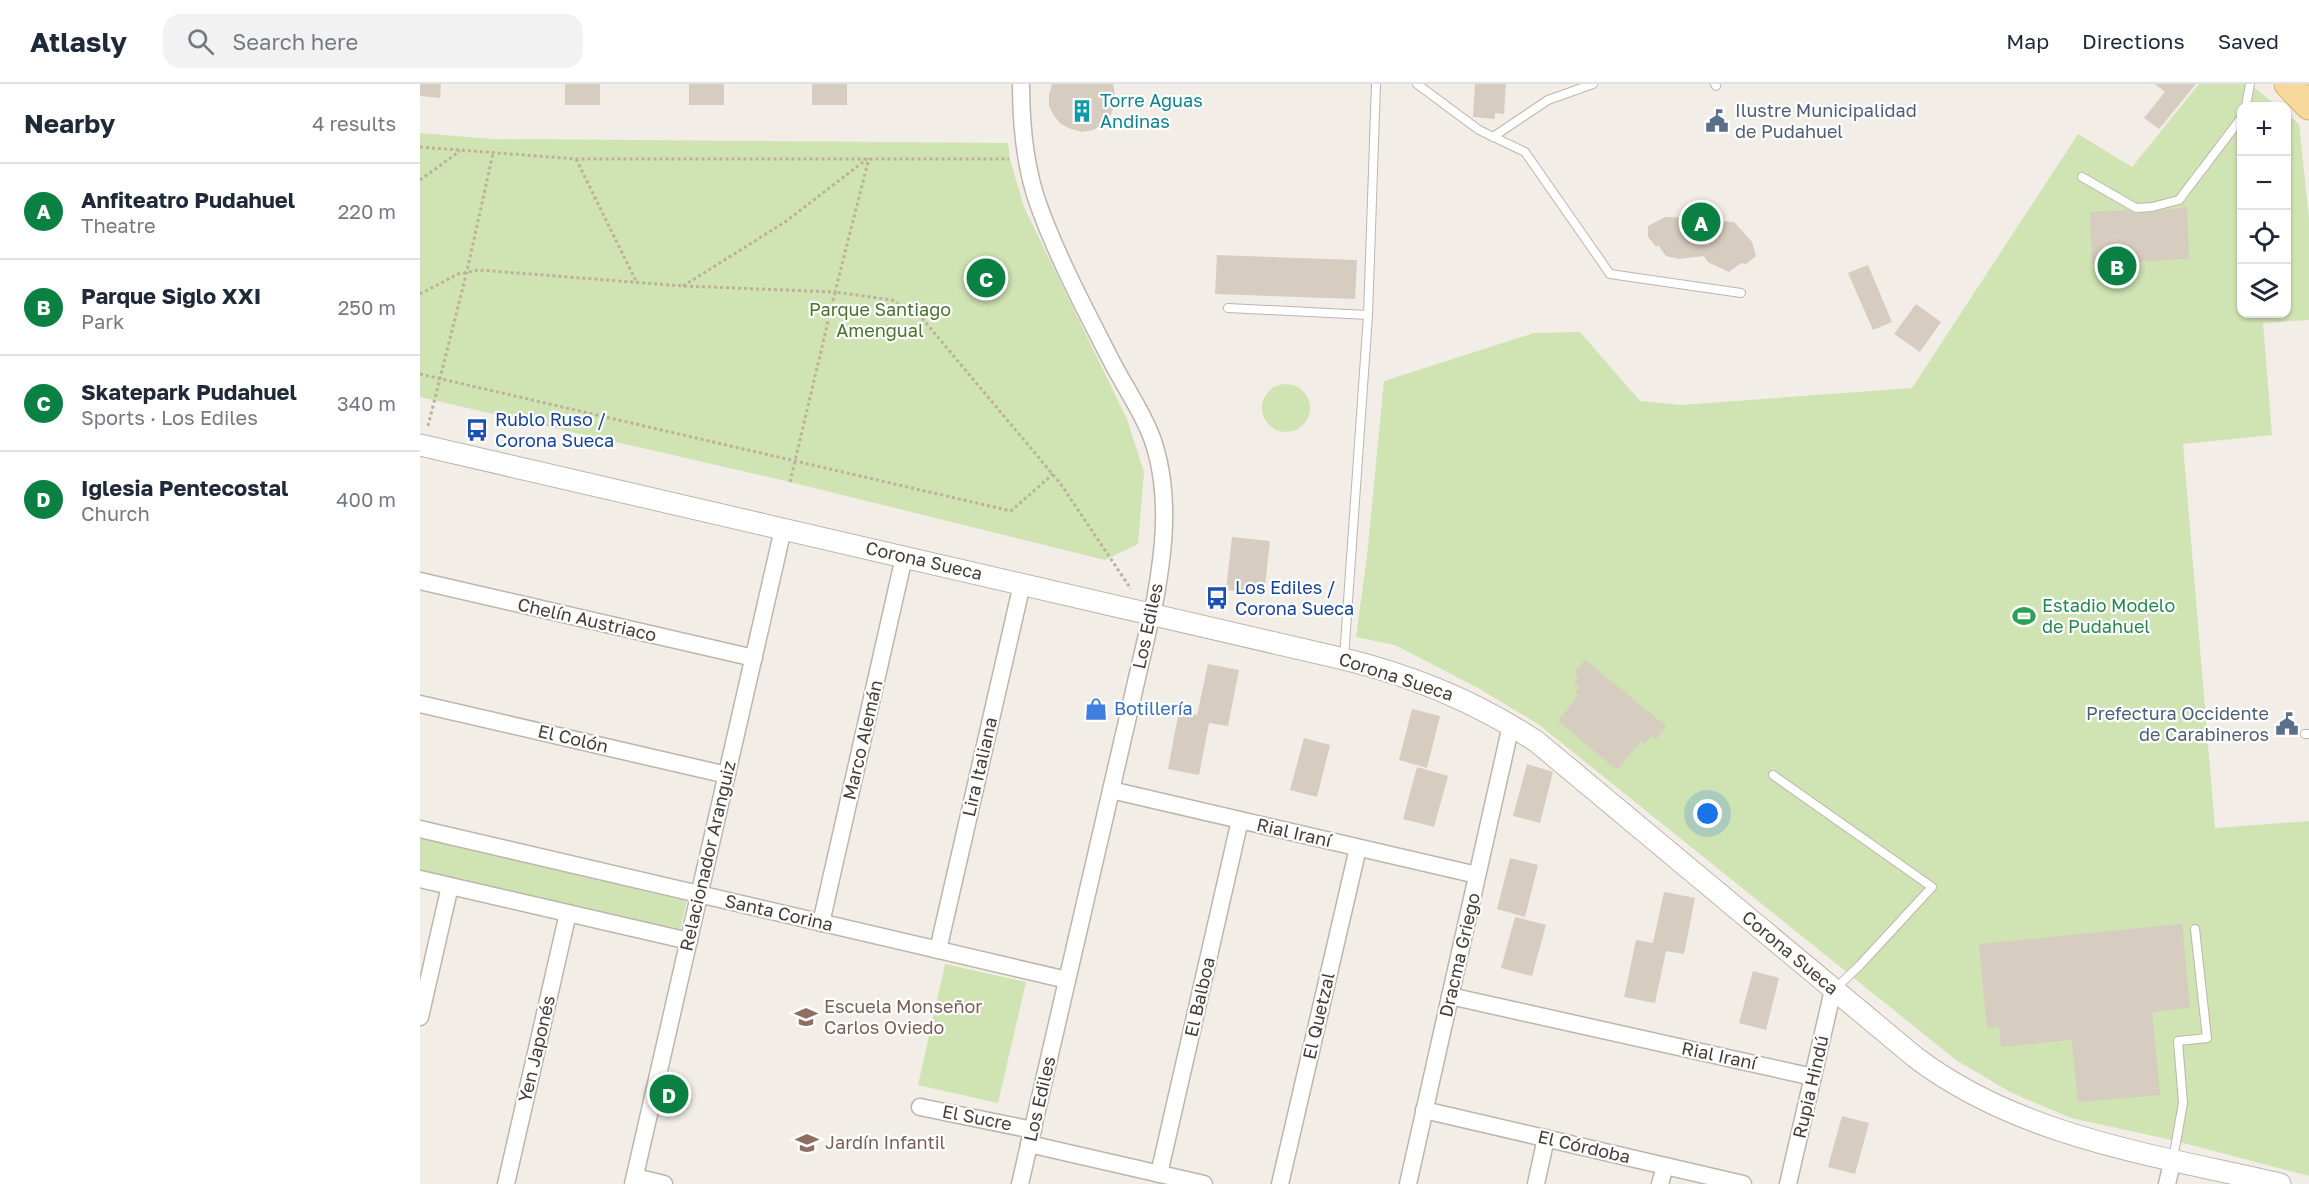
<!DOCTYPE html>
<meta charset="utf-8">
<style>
:root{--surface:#fff;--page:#f2f2f3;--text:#1f2937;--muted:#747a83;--line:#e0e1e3;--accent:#0b8043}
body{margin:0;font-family:"Golos Text",sans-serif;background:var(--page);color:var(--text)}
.controls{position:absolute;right:18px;top:18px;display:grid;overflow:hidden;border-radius:12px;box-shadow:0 2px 4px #0004}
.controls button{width:54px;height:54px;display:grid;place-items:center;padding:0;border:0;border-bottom:2px solid var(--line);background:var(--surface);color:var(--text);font:30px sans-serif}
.you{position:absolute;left:1288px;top:730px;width:21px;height:21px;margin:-15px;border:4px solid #fff;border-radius:50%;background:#1a73e8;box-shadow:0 0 0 9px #1a73e833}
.badge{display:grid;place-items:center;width:39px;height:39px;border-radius:50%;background:var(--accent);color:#fff;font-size:20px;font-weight:700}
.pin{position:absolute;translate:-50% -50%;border:3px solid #fff;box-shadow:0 2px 6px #0006}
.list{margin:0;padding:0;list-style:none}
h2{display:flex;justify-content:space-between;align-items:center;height:78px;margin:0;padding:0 24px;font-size:26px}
h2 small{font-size:20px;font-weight:400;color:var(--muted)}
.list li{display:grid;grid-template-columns:39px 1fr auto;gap:18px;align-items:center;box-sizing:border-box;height:96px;padding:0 24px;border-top:2px solid var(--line)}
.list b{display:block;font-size:22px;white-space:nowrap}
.list p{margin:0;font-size:20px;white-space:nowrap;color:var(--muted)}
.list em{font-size:20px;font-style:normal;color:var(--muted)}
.icon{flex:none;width:33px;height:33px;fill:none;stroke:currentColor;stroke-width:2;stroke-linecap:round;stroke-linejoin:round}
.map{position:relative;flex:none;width:1889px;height:1100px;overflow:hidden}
header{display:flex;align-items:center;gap:36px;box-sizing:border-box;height:84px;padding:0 30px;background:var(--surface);border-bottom:2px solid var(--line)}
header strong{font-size:28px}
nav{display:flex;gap:33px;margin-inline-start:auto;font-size:21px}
.search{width:420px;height:54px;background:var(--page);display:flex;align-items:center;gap:15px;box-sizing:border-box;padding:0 21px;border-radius:18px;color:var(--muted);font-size:22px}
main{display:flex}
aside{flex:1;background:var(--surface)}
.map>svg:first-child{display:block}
.green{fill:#d0e3b3}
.building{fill:#d6ccc0}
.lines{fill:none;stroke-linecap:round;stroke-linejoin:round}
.service-casing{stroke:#bdb5aa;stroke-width:10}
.minor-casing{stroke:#bdb5aa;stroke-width:19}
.tertiary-casing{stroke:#bdb5aa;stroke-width:23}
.primary-casing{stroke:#dab36d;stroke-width:29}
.path{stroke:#bdb09c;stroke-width:3;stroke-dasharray:3 3;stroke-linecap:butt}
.service{stroke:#fff;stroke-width:8}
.minor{stroke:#fff;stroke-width:16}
.tertiary{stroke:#fff;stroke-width:21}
.primary{stroke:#f6d89c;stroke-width:27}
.labels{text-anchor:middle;stroke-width:4.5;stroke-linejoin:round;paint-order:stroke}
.culture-label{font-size:18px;fill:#0d838f;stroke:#fff;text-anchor:start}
.service-label{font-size:18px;fill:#4e5e75;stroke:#fff;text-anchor:start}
.park-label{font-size:18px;fill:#4b712e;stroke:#fff}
.transit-label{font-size:18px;fill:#164399;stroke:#fff;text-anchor:start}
.street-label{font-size:18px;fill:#443e36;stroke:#fff}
.leisure-label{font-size:18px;fill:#27864d;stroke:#fff;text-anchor:start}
.shop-label{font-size:18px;fill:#366cbe;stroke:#fff;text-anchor:start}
.education-label{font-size:18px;fill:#785e54;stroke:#fff;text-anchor:start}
</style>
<header>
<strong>Atlasly</strong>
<div class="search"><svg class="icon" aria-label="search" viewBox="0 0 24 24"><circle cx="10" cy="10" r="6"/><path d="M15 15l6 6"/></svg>Search here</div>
<nav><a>Map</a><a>Directions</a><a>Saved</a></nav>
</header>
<main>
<aside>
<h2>Nearby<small>4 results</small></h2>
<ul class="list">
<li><span class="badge">A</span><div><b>Anfiteatro Pudahuel</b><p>Theatre</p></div><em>220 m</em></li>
<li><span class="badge">B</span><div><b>Parque Siglo XXI</b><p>Park</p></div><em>250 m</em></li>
<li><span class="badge">C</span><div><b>Skatepark Pudahuel</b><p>Sports · Los Ediles</p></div><em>340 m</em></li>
<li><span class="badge">D</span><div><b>Iglesia Pentecostal</b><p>Church</p></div><em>400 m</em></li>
</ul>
</aside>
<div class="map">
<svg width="1889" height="1100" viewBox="0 0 1889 1100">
<rect width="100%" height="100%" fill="#f2eee7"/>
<g class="green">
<polygon points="1779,0 1830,0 1857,22 1822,22 1822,230 1866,230 1867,30 1879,40 1889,134 1889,236 1843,239 1852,351 1763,360 1795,744 1889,737 1889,1092 1756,1057 1651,1034 1590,1008 1536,976 1118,640 1058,604 975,561 936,553 947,472 964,297 1114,249 1160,248 1220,317 1261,321 1492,304 1658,50 1712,83"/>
<polygon points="0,49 72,55 588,59 590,75 604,123 707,335 724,388 718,460 685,476 370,398 0,313"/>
<circle cx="866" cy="324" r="24"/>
<polygon points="0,754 267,817 259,850 0,789"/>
<polygon points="525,880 606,898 578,1019 498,1001"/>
</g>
<g class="building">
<polygon points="0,0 21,0 20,14 0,12"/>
<rect x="145" y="0" width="35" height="21"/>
<rect x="269" y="0" width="35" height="21"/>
<rect x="392" y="0" width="35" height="21"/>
<polygon points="632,0 693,0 695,12 694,22 690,33 682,41 673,46 662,48 651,45 641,40 634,32 629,22 629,11"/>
<polygon points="1055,0 1086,0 1084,30 1075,29 1075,35 1053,33"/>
<polygon points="1735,0 1776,0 1739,45 1724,34 1745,8"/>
<polygon points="1767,123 1769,175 1672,180 1670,128 1707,126 1716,130"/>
<polygon points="1245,133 1273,134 1280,145 1290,136 1314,138 1332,158 1336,172 1326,180 1321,179 1309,188 1288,178 1284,172 1259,175 1246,172 1238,161 1236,163 1228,153 1228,142"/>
<polygon points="797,171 937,176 935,215 795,210"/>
<polygon points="1448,181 1472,238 1453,246 1428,189"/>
<polygon points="1496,220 1521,238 1500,268 1474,250"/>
<polygon points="812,453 850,457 844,510 806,506"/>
<polygon points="1165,576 1246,642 1236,655 1232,652 1225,660 1221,657 1197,686 1138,637 1159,611 1155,608 1159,603 1154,599 1159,593 1154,589"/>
<polygon points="788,580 819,586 808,642 789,639 779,691 748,685 759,627 777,631"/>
<polygon points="992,625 1020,632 1007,684 979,676"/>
<polygon points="884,654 910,661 897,713 870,706"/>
<polygon points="1107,680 1133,688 1120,739 1093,732"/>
<polygon points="997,683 1028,692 1014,743 983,735"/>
<polygon points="1090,774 1118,781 1105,833 1077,825"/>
<polygon points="1244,808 1275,814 1264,870 1246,867 1235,919 1204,913 1216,856 1233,859"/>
<polygon points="1095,833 1126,841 1112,892 1081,884"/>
<polygon points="1762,840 1770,924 1732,928 1740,1011 1658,1018 1652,956 1581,963 1579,943 1567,944 1559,860"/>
<polygon points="1333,887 1359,894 1346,946 1319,939"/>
<polygon points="1422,1032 1449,1039 1435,1090 1408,1083"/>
</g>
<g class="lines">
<g class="service-casing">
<g id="service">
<polyline points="997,0 1059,46 1105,68 1190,190 1321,209"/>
<polyline points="1295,0 1296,2"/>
<polyline points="1826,22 1830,0"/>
<polyline points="1073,53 1128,16 1173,0"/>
<polyline points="1662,93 1716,124 1732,123 1759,116 1822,33"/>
<polyline points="808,224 948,231"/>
<polyline points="924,574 948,231 956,0"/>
<polyline points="1885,650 1889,650"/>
<polyline points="1353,691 1512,803 1440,881 1415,905"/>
<polyline points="1753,1075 1763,1019 1758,957 1787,954 1775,845"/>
</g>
</g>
<g class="minor-casing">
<g id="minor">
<polyline points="0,497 334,574"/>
<polyline points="0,620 307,691"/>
<polyline points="691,706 1057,791"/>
<polyline points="0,745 647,896"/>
<polyline points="0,795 269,857"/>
<polyline points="401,839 484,473"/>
<polyline points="518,866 602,500"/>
<polyline points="1030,912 1393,993"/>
<polyline points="0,933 30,802"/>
<polyline points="500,1023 613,1046"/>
<polyline points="1004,1026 1323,1100"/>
<polyline points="609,1060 784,1100"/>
<polyline points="739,1090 820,736"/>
<polyline points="215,1093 244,1100"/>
<polyline points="86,1100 148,829"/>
<polyline points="213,1100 363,445"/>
<path d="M 600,1100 L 735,516 C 744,466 750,413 735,363 C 728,338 707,306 694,282 C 668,231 640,179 620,125 C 605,86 601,42 601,0"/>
<polyline points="860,1100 938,764"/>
<polyline points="988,1100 1091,641"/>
<polyline points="1116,1100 1126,1054"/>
<polyline points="1240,1100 1245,1082"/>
<polyline points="1368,1100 1413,906"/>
<polyline points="1747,1100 1753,1075"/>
</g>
</g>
<g class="tertiary-casing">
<path id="tertiary" d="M 0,361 L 924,575 C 994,592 1057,618 1117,658 L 1495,973 C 1600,1053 1735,1071 1860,1100"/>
</g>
<g class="primary-casing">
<polyline id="primary" points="1868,0 1889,22"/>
</g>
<g class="path">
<polyline points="0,63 156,75 589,75"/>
<polyline points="156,75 217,199"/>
<polyline points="0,96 40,67"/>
<polyline points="263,202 365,138 447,75"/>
<polyline points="0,210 38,190 59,186 263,202 415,208 449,74"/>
<polyline points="0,290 591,427 633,390"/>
<polyline points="8,342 47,187 73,69"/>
<polyline points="370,398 415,208 472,216 501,233 640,399 711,505"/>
</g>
<use href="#service" class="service"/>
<use href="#minor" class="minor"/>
<use href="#tertiary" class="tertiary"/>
<use href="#primary" class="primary"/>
</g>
<defs>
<g id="building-bare" transform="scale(1.8)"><path d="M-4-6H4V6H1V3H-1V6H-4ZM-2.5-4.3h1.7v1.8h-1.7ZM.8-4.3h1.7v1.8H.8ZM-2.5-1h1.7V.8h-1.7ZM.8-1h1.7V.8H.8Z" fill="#0f9aa8" stroke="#fff" stroke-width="2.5" paint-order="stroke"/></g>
<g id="civic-bare" transform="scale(1.8)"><path d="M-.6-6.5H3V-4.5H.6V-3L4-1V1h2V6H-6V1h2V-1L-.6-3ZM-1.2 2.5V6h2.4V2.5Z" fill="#5c6f8a" stroke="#fff" stroke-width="2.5" paint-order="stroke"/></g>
<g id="bus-bare" transform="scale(1.8)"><path d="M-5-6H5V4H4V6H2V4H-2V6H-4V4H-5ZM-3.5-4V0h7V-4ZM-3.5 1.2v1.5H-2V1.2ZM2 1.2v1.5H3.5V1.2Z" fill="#1a4fb4" stroke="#fff" stroke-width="2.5" paint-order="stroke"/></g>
<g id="stadium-bare" transform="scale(1.8)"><path d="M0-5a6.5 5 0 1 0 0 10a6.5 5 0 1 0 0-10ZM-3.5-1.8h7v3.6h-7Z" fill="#2e9e5b" stroke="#fff" stroke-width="2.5" paint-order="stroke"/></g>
<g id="shop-bare" transform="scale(1.8)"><path d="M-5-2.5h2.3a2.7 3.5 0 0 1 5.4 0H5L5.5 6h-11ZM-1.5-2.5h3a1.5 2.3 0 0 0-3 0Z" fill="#3f7fe0" stroke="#fff" stroke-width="2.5" paint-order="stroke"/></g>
<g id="school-bare" transform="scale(1.8)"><path d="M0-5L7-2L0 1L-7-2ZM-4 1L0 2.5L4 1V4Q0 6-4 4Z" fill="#8d6e63" stroke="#fff" stroke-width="2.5" paint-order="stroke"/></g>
</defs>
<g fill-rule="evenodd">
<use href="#building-bare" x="662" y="27"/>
<use href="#civic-bare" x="1297" y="37"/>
<use href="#bus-bare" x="57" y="346"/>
<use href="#bus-bare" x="797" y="514"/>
<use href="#stadium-bare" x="1604" y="532"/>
<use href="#shop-bare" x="676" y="625"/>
<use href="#civic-bare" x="1867" y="640"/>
<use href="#school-bare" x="386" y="933"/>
<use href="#school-bare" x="387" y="1059"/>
</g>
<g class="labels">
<g class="culture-label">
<text x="680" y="23">Torre Aguas<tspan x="680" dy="21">Andinas</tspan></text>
</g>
<g class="service-label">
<text x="1315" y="33">Ilustre Municipalidad<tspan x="1315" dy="21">de Pudahuel</tspan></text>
<text x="1849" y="636" text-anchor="end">Prefectura Occidente<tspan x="1849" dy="21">de Carabineros</tspan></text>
</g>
<g class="park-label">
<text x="460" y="232">Parque Santiago<tspan x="460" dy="21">Amengual</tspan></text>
</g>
<g class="transit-label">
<text x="75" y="342">Rublo Ruso /<tspan x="75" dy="21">Corona Sueca</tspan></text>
<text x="815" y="510">Los Ediles /<tspan x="815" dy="21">Corona Sueca</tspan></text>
</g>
<g class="street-label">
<text transform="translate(504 477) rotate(13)" y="6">Corona Sueca</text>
<text transform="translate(167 536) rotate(13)" y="6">Chelín Austriaco</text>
<text transform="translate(728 542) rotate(-78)" y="6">Los Ediles</text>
<text transform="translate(976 593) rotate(18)" y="6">Corona Sueca</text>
<text transform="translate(153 655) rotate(13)" y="6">El Colón</text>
<text transform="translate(443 656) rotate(-77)" y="6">Marco Alemán</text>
<text transform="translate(560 683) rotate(-77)" y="6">Lira Italiana</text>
<text transform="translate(874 749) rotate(13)" y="6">Rial Iraní</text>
<text transform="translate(288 772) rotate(-77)" y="6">Relacionador Aranguiz</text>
<text transform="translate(359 829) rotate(13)" y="6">Santa Corina</text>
<text transform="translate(1370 869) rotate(40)" y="6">Corona Sueca</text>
<text transform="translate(1040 871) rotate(-77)" y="6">Dracma Griego</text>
<text transform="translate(780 913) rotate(-77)" y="6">El Balboa</text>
<text transform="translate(899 932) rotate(-77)" y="6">El Quetzal</text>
<text transform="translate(117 965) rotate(-77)" y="6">Yen Japonés</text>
<text transform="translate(1299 972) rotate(12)" y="6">Rial Iraní</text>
<text transform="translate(1391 1003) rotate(-77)" y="6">Rupia Hindú</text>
<text transform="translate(620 1015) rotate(-77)" y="6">Los Ediles</text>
<text transform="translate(557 1034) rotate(11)" y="6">El Sucre</text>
<text transform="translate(1164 1063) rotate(13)" y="6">El Córdoba</text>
</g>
<g class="leisure-label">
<text x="1622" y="528">Estadio Modelo<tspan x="1622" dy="21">de Pudahuel</tspan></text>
</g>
<g class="shop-label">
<text x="694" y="631">Botillería</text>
</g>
<g class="education-label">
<text x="404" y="929">Escuela Monseñor<tspan x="404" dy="21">Carlos Oviedo</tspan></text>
<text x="405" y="1065">Jardín Infantil</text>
</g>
</g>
</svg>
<div class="controls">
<button>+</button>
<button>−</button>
<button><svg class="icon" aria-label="locate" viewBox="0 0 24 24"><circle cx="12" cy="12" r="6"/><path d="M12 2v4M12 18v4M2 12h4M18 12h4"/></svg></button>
<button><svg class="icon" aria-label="layers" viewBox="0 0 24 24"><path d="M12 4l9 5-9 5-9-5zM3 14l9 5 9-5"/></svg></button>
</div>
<div class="you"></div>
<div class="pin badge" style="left:1281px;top:138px">A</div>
<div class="pin badge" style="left:1697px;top:182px">B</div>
<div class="pin badge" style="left:566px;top:194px">C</div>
<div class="pin badge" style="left:249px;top:1010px">D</div>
</div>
</main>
